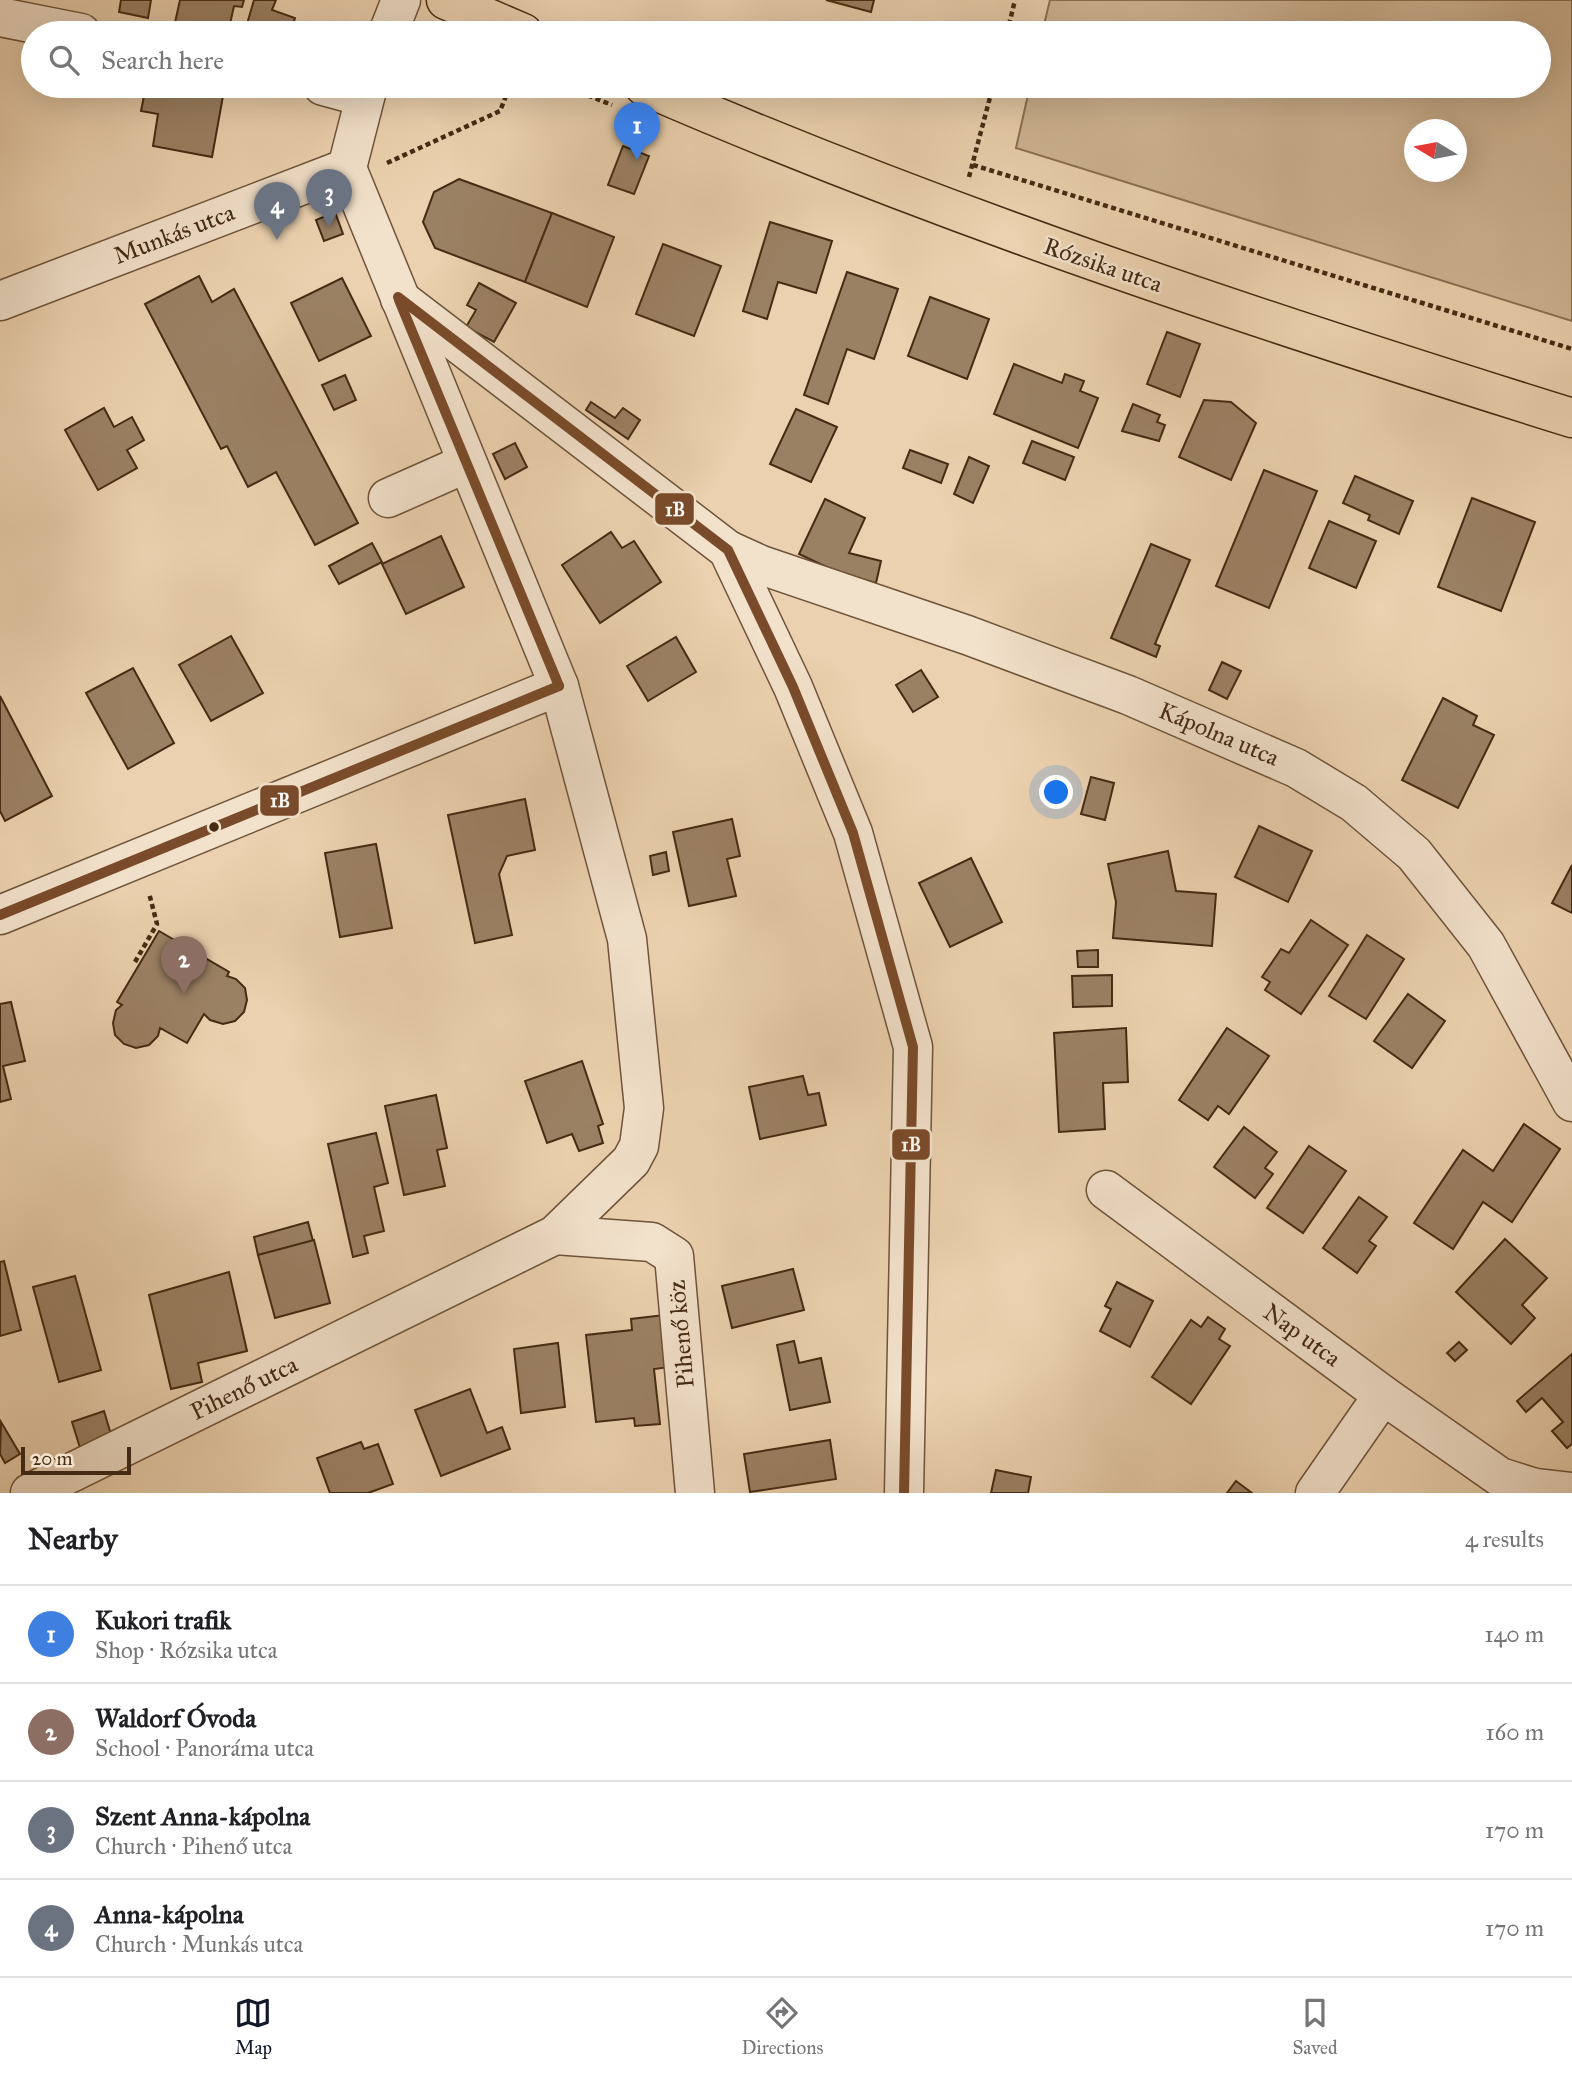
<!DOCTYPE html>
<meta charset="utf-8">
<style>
:root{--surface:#fff;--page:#f6f6f6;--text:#202124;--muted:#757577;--line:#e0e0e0;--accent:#111827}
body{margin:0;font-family:"IM FELL Great Primer",serif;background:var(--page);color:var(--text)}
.compass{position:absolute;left:1404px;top:119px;width:63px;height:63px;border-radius:50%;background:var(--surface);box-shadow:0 7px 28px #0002;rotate:280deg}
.scale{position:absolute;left:21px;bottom:18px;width:110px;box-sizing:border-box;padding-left:7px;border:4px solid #452b13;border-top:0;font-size:19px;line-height:24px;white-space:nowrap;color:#452b13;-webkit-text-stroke:5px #f2e1cb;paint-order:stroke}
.you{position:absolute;left:1057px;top:793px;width:24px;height:24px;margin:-18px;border:5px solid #fff;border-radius:50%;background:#1a73e8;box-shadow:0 0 0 10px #1a73e833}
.badge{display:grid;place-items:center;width:46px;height:46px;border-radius:50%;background:var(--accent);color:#fff;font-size:23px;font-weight:700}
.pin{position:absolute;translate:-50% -58px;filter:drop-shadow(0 2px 4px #0008)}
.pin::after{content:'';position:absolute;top:37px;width:24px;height:21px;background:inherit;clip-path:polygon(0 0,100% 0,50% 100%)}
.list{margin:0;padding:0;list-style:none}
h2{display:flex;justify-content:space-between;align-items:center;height:91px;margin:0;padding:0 28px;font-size:30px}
h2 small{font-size:23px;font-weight:400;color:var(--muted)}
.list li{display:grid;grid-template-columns:46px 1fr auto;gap:21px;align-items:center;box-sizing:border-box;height:98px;padding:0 28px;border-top:2px solid var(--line)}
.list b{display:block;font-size:26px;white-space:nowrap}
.list p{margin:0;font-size:23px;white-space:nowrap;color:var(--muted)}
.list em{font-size:23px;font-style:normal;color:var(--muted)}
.icon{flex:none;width:38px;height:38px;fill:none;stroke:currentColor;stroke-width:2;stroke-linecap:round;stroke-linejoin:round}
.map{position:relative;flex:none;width:1572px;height:1493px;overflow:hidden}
.search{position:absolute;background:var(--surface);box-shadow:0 7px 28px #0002;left:21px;right:21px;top:21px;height:77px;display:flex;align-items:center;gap:18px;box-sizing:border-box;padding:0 24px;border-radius:38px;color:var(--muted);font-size:26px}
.sheet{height:483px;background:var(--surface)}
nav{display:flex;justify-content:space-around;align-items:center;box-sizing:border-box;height:98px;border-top:2px solid var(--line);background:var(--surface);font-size:19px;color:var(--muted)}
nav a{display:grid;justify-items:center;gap:4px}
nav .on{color:var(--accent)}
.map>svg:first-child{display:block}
.green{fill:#cfb594;stroke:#8a7054;stroke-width:2;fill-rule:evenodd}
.building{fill:#9b8164;stroke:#452b13;stroke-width:2}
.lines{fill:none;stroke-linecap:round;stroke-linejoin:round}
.minor-casing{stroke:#6e543a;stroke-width:41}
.major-casing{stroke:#452b13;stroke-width:41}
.path{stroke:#452b13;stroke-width:4.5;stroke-dasharray:5 3.5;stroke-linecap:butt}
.minor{stroke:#f2e1cb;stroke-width:38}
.major{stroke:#ebd1af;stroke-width:38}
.bus-1-casing{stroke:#f2e1cb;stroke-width:16}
.bus-1{stroke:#7a4b2a;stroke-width:10}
.bus-dot{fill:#452b13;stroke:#f2e1cb;stroke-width:2.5}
.labels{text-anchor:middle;stroke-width:5;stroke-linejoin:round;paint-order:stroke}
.street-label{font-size:24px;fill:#452b13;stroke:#f2e1cb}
.line-badge{stroke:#f2e1cb;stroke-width:2.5}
.badge-label{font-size:19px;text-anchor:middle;font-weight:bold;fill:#fff}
</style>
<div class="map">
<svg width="1572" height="1493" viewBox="0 0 1572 1493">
<rect width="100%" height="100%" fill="#ebd1af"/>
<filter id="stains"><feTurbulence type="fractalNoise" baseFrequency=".00286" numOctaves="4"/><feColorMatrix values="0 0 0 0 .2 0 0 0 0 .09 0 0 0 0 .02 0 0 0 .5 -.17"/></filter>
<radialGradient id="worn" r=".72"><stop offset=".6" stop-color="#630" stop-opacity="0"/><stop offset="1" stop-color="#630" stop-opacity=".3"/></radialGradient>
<path class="green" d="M 1050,0 L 1572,0 L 1572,321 L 1016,148 L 1030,86 L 1539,86 L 1539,33 L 1042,33 ZM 1414,130 L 1456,130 L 1456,172 L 1414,172 Z"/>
<g class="building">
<polygon points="121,0 151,0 148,18 119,12"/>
<polygon points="180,0 244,0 242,7 234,6 228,33 201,33 174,27"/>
<polygon points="254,0 276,0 272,10 295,18 290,33 245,31"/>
<polygon points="826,0 874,0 871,12"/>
<polygon points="146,86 174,86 223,96 212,157 153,146 158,114 141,111"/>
<polygon points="623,146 649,156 634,194 608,185"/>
<polygon points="459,179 552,213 525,282 435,248 423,222 434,192"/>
<polygon points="335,212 343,234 324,241 316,220"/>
<polygon points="552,213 614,237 587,307 525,282"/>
<polygon points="770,222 832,241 816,293 778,282 767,319 743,311"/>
<polygon points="663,244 721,266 694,336 636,314"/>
<polygon points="847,272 898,289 874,359 847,349 828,404 804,395"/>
<polygon points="199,276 212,302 234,289 358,523 315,545 276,472 248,487 227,446 221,449 145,304"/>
<polygon points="342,278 371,336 319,361 291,303"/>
<polygon points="479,283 516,303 494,342 466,327 476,310 467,305"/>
<polygon points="930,297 989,319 967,379 908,356"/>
<polygon points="1167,332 1200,344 1180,397 1147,384"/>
<polygon points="1014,364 1062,383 1065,374 1084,381 1080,391 1098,398 1078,448 994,414"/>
<polygon points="345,375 356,400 334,410 322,385"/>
<polygon points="1204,400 1231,402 1256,423 1231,480 1179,457"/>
<polygon points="591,402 615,418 623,408 640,420 628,439 586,410"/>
<polygon points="1133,404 1160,415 1157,422 1165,425 1159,441 1122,431"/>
<polygon points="104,408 114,427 132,417 144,440 127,450 137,468 98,490 65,430"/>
<polygon points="796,409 837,427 811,482 770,464"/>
<polygon points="1032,441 1074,457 1065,480 1023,463"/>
<polygon points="515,443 527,467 505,479 493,454"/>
<polygon points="910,450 948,464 941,483 903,468"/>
<polygon points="969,457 989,466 973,503 954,494"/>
<polygon points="1264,470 1317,491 1269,608 1216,586"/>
<polygon points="1355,476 1413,501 1399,534 1368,520 1370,515 1343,503"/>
<polygon points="1472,498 1535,522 1501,611 1438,587"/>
<polygon points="825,499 865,518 849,553 881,561 876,583 839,573 799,554"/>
<polygon points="1329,521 1376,541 1356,588 1309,568"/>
<polygon points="611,532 622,548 634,541 661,582 600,623 562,565"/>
<polygon points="441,536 464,587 406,614 382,564"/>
<polygon points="372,543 382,562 339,584 329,566"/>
<polygon points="1151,544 1190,560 1155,644 1160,646 1156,657 1111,638"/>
<polygon points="231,636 263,693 211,721 179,665"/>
<polygon points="676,637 696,672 648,701 627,666"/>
<polygon points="1222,662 1241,671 1227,699 1209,690"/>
<polygon points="133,668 174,743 128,769 86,693"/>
<polygon points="921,670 938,697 913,712 896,685"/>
<polygon points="0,696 52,796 5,821 0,811"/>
<polygon points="1443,698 1477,716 1473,725 1494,735 1458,808 1402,780"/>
<polygon points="1091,777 1114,783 1105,820 1081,814"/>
<polygon points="525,799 535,850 507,856 499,874 512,935 475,943 448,815"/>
<polygon points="732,819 740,856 727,859 736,896 689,906 673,832"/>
<polygon points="1259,826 1312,851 1288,902 1235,877"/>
<polygon points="376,844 392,928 340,937 325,853"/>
<polygon points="1168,851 1176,891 1216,894 1212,946 1113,938 1116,902 1108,864"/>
<polygon points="666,852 669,871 653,875 650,856"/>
<polygon points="971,858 1002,922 950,947 919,883"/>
<polygon points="1572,865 1572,913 1552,903"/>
<polygon points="1311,920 1348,945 1301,1014 1265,990 1270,982 1262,977 1281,949 1289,953"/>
<polygon points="159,931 229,972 227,976 236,979 245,988 247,1000 244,1012 235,1021 223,1024 210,1020 204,1014 187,1043 160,1028 158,1036 149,1045 136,1048 124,1044 115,1035 113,1023 116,1010 122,1005 117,1002"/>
<polygon points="1367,935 1404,959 1366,1019 1329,996"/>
<polygon points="1098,950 1098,967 1078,967 1077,951"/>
<polygon points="1112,975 1112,1006 1073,1007 1072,976"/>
<polygon points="1408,994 1445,1021 1412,1068 1374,1041"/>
<polygon points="11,1002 25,1061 3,1066 11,1099 0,1102 0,1004"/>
<polygon points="1126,1028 1128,1082 1103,1083 1105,1129 1059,1132 1054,1033"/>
<polygon points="1227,1028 1269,1056 1229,1114 1218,1106 1208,1120 1179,1100"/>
<polygon points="582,1061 603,1124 598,1126 603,1143 579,1151 572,1134 547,1143 525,1081"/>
<polygon points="803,1076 808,1095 819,1093 826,1125 760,1139 749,1087"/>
<polygon points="436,1095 447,1148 437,1150 445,1186 404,1195 385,1106"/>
<polygon points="1524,1124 1560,1149 1512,1222 1483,1202 1453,1249 1414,1223 1463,1150 1493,1171"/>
<polygon points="1244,1127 1277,1152 1265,1168 1273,1174 1255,1198 1214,1167"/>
<polygon points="376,1133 388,1183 374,1187 384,1231 364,1236 368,1253 353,1257 328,1144"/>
<polygon points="1309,1146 1346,1171 1303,1233 1267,1208"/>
<polygon points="1359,1197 1387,1217 1369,1241 1376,1246 1357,1273 1323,1248"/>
<polygon points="308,1222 313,1241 258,1255 254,1237"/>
<polygon points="1505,1239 1547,1278 1522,1305 1535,1318 1511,1344 1456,1292"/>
<polygon points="314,1240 330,1303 275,1318 258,1255"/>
<polygon points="4,1261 21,1330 0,1336 0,1262"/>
<polygon points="793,1269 804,1310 732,1328 722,1286"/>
<polygon points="229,1272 247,1351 198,1363 202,1382 171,1389 149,1295"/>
<polygon points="75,1276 101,1370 59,1382 33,1287"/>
<polygon points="1117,1282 1153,1301 1130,1347 1100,1331 1111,1309 1105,1306"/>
<polygon points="664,1315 670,1367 654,1369 660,1424 635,1426 634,1418 596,1422 586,1335 632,1330 631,1319"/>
<polygon points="1208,1317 1225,1329 1219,1339 1230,1346 1191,1404 1152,1377 1191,1320 1201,1327"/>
<polygon points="794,1341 799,1363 821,1358 830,1402 790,1410 777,1345"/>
<polygon points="1459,1342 1467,1350 1455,1361 1447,1353"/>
<polygon points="558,1343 565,1407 521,1413 514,1349"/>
<polygon points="1572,1354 1572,1444 1567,1448 1552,1431 1563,1422 1542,1398 1526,1412 1517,1401"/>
<polygon points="470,1389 487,1433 502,1427 510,1449 441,1476 415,1410"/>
<polygon points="104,1411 113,1441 81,1451 72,1422"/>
<polygon points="1,1422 20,1454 5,1463 0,1454"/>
<polygon points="830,1440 836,1479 750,1492 744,1454"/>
<polygon points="361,1442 364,1449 378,1444 393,1484 368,1493 330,1493 317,1458"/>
<polygon points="996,1470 1031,1477 1028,1493 991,1493"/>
<polygon points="1236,1481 1252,1493 1227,1493"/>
</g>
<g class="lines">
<g class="minor-casing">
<g id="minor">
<polyline points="0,17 81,33"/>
<polyline points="388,33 401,0"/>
<polyline points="323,86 364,97"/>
<polyline points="347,168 368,86"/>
<polyline points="400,299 728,550 793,687 853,833 913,1047 904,1493"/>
<polyline points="0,301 347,168"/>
<polyline points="388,498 467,463"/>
<polyline points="728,550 761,565 967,635 1128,695 1296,768 1354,803 1414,854 1486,945 1572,1102"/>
<polyline points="0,915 559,686"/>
<polyline points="1106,1190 1383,1395 1500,1477 1535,1488 1572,1492"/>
<polyline points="555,1235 652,1242 674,1256 695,1493"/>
<polyline points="30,1493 555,1235 631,1161 639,1146 644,1108 627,939 559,686 347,168"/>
<polyline points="1315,1493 1383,1395"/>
</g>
</g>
<g class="major-casing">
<g id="major">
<polyline points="446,0 523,33"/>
<path d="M 644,86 C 946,217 1258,320 1572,418"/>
</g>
</g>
<g class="path">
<polyline points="1007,33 1015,0"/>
<polyline points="564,86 612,105"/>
<polyline points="387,163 500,111 510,86"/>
<polyline points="973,165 1572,349"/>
<polyline points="969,177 993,86"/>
<polyline points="135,962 157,924 149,893"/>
</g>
<use href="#minor" class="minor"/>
<use href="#major" class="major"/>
<g class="bus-1-casing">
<g id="bus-1">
<polyline points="398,297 728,550 793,687 853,833 913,1047 904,1493"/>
<polyline points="399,300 559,686"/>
<polyline points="0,915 559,686"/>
</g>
</g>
<use href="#bus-1" class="bus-1"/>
</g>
<circle class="bus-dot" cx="214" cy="827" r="6"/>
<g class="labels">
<g class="street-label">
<text transform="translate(174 234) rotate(-21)" y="8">Munkás utca</text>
<text transform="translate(1103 265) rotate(19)" y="8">Rózsika utca</text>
<text transform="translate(1219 734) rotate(23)" y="8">Kápolna utca</text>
<text transform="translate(681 1334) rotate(-95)" y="8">Pihenő köz</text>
<text transform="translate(1302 1335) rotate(36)" y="8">Nap utca</text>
<text transform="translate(244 1388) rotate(-26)" y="8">Pihenő utca</text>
</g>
</g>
<g class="line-badge">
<rect x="654" y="492" width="41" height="34" rx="7" fill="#7a4b2a"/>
<rect x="259" y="784" width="41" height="33" rx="7" fill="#7a4b2a"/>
<rect x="891" y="1128" width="40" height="33" rx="7" fill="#7a4b2a"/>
</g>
<g class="badge-label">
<text x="675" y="516">1B</text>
<text x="280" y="807">1B</text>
<text x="911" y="1151">1B</text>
</g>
<rect width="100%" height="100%" filter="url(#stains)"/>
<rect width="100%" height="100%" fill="url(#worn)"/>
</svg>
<svg class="compass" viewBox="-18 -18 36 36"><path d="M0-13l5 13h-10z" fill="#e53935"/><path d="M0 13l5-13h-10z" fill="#757577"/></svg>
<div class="scale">20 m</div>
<div class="you"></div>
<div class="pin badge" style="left:637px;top:160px;background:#3f7fe0">1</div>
<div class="pin badge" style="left:184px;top:994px;background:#8d6e63">2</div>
<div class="pin badge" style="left:329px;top:227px;background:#6b7280">3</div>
<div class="pin badge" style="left:277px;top:240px;background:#6b7280">4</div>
<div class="search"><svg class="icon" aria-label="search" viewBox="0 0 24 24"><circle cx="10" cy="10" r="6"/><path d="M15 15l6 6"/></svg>Search here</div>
</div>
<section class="sheet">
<h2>Nearby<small>4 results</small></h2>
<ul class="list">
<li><span class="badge" style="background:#3f7fe0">1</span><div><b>Kukori trafik</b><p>Shop · Rózsika utca</p></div><em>140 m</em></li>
<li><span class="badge" style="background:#8d6e63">2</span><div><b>Waldorf Óvoda</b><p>School · Panoráma utca</p></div><em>160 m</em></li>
<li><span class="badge" style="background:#6b7280">3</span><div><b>Szent Anna-kápolna</b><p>Church · Pihenő utca</p></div><em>170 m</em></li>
<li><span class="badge" style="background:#6b7280">4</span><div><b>Anna-kápolna</b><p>Church · Munkás utca</p></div><em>170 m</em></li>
</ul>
</section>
<nav>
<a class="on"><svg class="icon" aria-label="map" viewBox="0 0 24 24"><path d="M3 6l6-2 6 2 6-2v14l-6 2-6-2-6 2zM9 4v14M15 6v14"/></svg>Map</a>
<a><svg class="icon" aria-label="directions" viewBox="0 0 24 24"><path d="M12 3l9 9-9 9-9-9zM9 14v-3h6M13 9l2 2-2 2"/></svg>Directions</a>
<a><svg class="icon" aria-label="saved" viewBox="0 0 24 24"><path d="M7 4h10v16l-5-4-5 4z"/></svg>Saved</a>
</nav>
